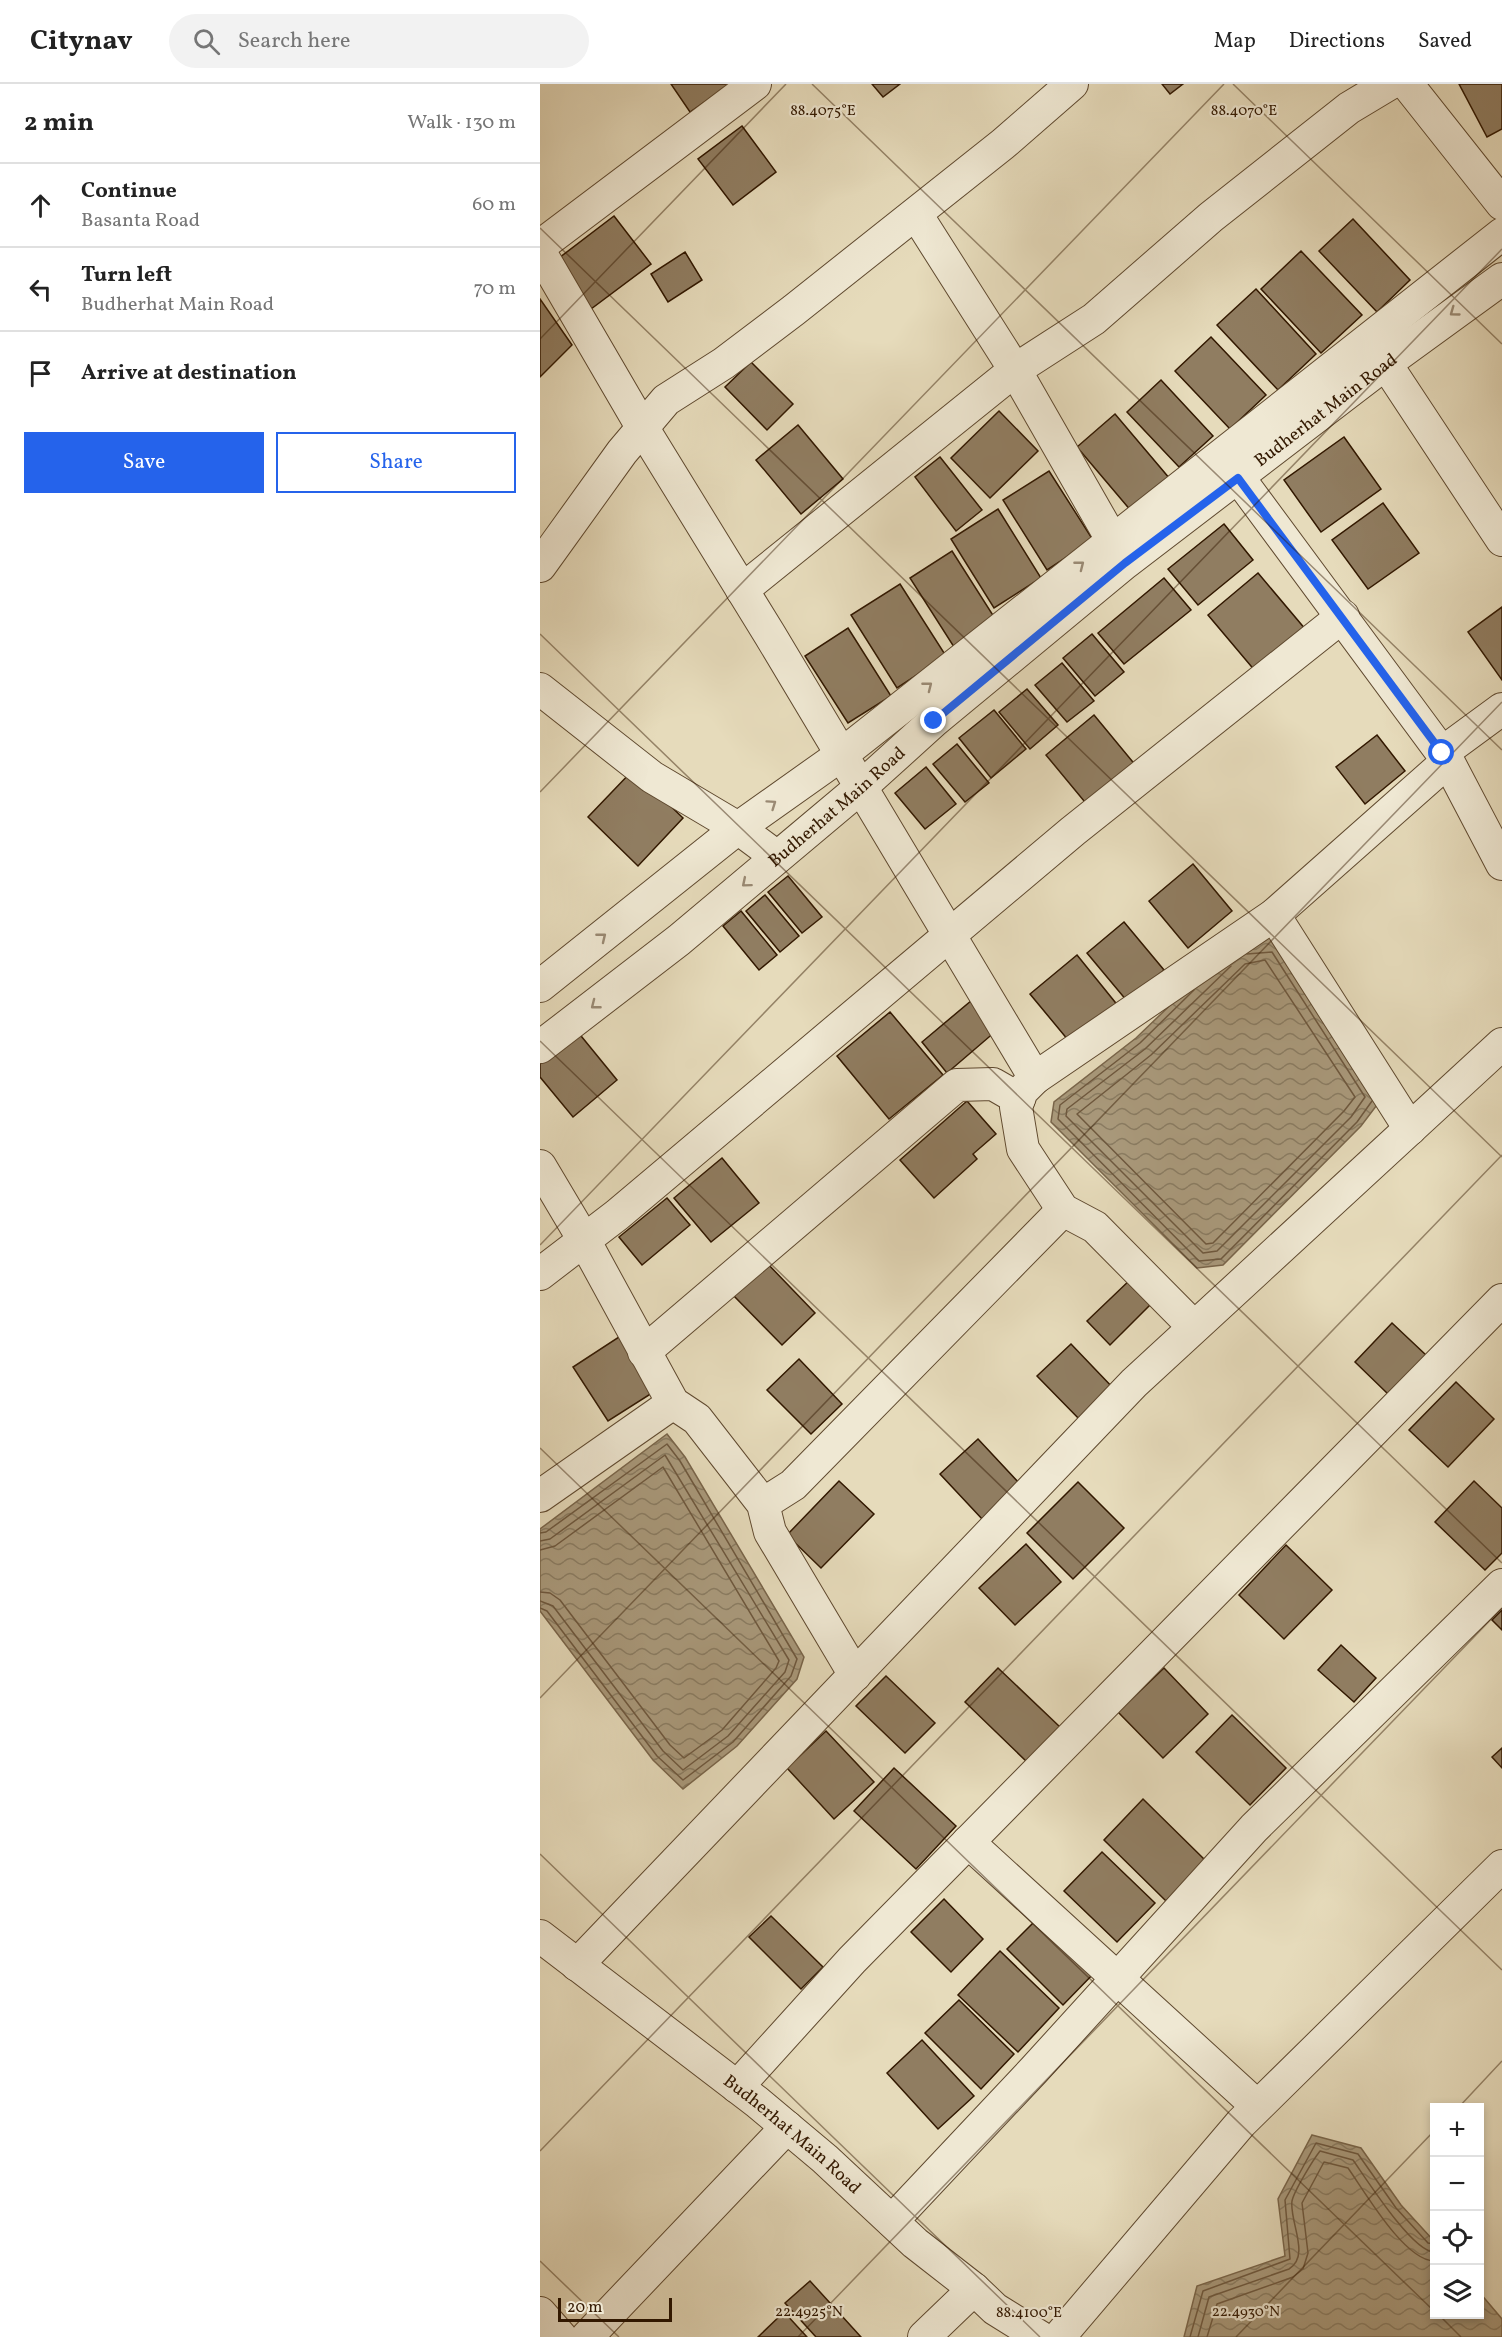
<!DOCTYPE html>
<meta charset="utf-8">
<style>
:root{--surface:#fff;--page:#f2f2f2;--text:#222;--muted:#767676;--line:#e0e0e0;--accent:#2563eb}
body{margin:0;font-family:Vollkorn,serif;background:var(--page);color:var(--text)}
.controls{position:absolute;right:18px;bottom:18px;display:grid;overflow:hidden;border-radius:0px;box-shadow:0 3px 9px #0003}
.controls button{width:54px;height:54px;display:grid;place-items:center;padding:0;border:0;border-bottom:2px solid var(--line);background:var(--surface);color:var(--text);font:30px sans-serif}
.scale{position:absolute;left:18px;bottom:15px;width:114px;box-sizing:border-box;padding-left:6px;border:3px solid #321800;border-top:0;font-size:16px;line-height:21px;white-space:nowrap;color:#321800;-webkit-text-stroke:4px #efe8d3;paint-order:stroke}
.stop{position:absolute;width:18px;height:18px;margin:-14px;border:4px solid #2563eb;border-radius:50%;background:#fff}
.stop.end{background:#2563eb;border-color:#fff;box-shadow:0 2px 6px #0008}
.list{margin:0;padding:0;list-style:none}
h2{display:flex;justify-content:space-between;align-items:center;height:78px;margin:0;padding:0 24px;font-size:26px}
h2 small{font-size:20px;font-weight:400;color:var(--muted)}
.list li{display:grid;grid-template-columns:39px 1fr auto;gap:18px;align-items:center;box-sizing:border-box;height:84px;padding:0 24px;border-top:2px solid var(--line)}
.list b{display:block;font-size:22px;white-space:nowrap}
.list p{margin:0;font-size:20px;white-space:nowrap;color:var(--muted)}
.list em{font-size:20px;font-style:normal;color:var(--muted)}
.actions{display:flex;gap:12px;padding:18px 24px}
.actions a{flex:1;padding:14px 0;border:2px solid var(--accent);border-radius:0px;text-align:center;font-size:21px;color:var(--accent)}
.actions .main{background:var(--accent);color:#fff}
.icon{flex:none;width:33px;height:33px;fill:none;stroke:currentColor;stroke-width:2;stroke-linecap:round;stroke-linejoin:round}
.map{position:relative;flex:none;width:962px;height:2253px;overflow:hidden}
header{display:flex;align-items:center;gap:36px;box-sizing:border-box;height:84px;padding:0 30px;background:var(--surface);border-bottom:2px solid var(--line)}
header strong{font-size:28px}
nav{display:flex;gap:33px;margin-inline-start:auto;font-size:21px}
.search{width:420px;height:54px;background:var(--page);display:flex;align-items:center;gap:15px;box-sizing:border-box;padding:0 21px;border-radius:33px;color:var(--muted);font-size:22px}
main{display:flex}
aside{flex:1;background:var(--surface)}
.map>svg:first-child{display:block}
.water{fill:url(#water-waves);stroke:#79654a;stroke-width:1.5}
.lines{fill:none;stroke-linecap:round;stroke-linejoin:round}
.shore{stroke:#6e583e;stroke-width:1.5}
.building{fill:#907d61;stroke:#321800;stroke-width:1.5}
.street-casing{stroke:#5f492f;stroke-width:34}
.street{stroke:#efe8d3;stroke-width:32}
.oneway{stroke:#9a8a74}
.route{stroke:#2563eb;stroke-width:8}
.ticks{fill:none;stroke:#321800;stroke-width:1.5;stroke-opacity:0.45}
.labels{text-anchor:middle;stroke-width:4.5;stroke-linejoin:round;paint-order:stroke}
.street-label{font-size:18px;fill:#321800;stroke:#efe8d3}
.ticks-label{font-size:15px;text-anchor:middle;fill:#321800;stroke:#efe8d3;stroke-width:4.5;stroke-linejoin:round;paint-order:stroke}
</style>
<header>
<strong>Citynav</strong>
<div class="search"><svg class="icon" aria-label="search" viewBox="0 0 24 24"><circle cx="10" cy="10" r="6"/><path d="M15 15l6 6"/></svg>Search here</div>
<nav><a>Map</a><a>Directions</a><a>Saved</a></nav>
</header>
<main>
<aside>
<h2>2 min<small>Walk · 130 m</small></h2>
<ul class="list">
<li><svg class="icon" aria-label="ahead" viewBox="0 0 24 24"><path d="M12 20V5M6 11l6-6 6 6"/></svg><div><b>Continue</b><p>Basanta Road</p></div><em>60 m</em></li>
<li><svg class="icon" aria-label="left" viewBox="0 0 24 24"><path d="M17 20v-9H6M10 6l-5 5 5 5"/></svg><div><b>Turn left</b><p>Budherhat Main Road</p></div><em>70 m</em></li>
<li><svg class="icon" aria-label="arrive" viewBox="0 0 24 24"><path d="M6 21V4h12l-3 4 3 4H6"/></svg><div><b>Arrive at destination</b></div></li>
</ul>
<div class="actions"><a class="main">Save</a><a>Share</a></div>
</aside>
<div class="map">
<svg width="962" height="2253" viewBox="0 0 962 2253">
<defs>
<pattern id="water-waves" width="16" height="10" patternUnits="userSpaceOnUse" patternTransform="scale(1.5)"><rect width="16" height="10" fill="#a9997b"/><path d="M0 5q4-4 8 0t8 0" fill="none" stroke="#8a7c62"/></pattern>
</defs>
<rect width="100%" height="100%" fill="#e6dbbb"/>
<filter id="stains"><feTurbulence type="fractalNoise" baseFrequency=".00333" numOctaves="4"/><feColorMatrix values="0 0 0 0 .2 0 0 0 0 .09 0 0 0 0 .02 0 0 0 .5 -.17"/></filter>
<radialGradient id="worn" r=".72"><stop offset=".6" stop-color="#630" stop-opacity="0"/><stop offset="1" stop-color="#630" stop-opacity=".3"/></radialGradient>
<g class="water">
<polygon points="738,851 843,1013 821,1042 683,1181 657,1184 511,1038 514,1018 596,954 695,859"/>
<polygon points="127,1350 145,1373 264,1573 257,1595 197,1662 143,1705 113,1676 0,1527 0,1445"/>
<polygon points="772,2051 821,2064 861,2121 894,2157 894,2230 940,2230 940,2209 962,2235 962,2253 644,2253 657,2202 745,2172 738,2115"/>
</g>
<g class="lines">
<g class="shore">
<polygon points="725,876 815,1013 804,1027 673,1159 666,1160 537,1030 611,971 705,880"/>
<polyline points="691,882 605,965 527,1025 526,1032 663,1169 677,1167 811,1033 825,1013 732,868 707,870"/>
<polyline points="654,906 600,959 520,1021 518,1035 659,1177 681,1175 817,1038 832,1017"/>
<polyline points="0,1449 6,1448 127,1360 140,1377 257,1575 251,1592 193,1658 143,1696 117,1672 7,1527 0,1524"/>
<polyline points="0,1457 10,1455 125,1371 249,1576 245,1588 188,1652 143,1686 123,1667 13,1522 0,1517"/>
<polyline points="0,1466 15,1462 123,1383 239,1577 236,1584 182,1646 144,1674 130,1661 20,1516 10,1509 0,1508"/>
<polyline points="650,2253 663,2207 750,2175 745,2116 776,2059 818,2070 856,2124 888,2159 894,2160"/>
<path d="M 658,2253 L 669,2213 L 749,2185 C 771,2172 749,2137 752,2117 C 754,2107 773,2076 780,2067 L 813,2076 C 827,2096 872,2167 894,2168"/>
<path d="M 667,2253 L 677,2220 L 753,2193 L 763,2185 L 768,2169 L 762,2119 L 784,2078 L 808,2084 C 825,2108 864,2176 894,2177"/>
</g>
</g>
<g class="building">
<polygon points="131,0 191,0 150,28"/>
<polygon points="332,0 360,0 343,13"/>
<polygon points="622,0 643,0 630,10"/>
<polygon points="919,0 962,0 962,45 947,53"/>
<polygon points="202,42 236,88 193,121 158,75"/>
<polygon points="74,132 111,180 51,225 15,177"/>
<polygon points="813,135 870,196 837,228 779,167"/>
<polygon points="761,167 822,231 781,269 721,205"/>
<polygon points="145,168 162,196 128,218 111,190"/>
<polygon points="716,205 776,270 738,306 677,241"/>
<polygon points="0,215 32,261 0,293"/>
<polygon points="671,253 726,311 690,345 635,287"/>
<polygon points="211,278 253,320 227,346 185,303"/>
<polygon points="621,296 673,352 639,383 587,328"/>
<polygon points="459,327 498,367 450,414 411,374"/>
<polygon points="575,330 630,395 592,428 537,363"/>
<polygon points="258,341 303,395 261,430 216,376"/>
<polygon points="804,353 841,405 781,448 744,396"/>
<polygon points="400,373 442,426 416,447 375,393"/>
<polygon points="509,387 553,456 507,486 463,416"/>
<polygon points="843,419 879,469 828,505 792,456"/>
<polygon points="458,425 501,494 454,524 411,455"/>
<polygon points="684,440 713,476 658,521 628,485"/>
<polygon points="412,467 456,536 414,563 370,494"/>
<polygon points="718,489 766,546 716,588 668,531"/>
<polygon points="624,494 651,526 584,580 558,549"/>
<polygon points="360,500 406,572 357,604 311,531"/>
<polygon points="962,523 962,596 928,548"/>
<polygon points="308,544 351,612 308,639 265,572"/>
<polygon points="552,550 584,588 555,612 523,574"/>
<polygon points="522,579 554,617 527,638 495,601"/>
<polygon points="487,605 518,641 490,665 459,628"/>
<polygon points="454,626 486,665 451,694 419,654"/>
<polygon points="554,631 597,683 549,723 506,671"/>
<polygon points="837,651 865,687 825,720 796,683"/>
<polygon points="417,660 449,699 425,718 393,680"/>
<polygon points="386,683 416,720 385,745 355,709"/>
<polygon points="93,686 143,734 98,782 48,733"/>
<polygon points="653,780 692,827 648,864 609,817"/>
<polygon points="248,792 282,833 262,849 228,808"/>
<polygon points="225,811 259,852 240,868 206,827"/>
<polygon points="201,827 237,871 219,886 183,842"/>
<polygon points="584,838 624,886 587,917 547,869"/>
<polygon points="537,871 579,923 533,962 490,910"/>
<polygon points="438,911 463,941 407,989 382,958"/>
<polygon points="350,928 403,991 349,1035 297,972"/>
<polygon points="37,947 77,996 33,1033 0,993 0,978"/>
<polygon points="427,1017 456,1050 433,1070 437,1075 394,1114 360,1076"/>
<polygon points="182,1074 219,1119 171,1158 134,1114"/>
<polygon points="127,1114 150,1141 102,1181 79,1153"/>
<polygon points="225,1177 275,1229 242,1261 192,1210"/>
<polygon points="593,1193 615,1216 570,1261 547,1237"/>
<polygon points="852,1239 887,1272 849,1311 815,1278"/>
<polygon points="85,1249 120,1304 68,1337 33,1283"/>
<polygon points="531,1260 575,1306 542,1338 497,1292"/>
<polygon points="259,1275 302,1320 271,1350 227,1306"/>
<polygon points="916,1298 954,1335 908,1383 869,1346"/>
<polygon points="438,1355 481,1401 443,1436 400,1390"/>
<polygon points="299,1397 334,1430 281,1484 247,1451"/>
<polygon points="934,1397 962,1424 962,1469 945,1486 895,1438"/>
<polygon points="538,1398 584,1444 533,1495 487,1449"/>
<polygon points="486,1460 521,1498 475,1541 439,1504"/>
<polygon points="746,1461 792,1506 744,1555 699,1511"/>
<polygon points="962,1526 962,1546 952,1536"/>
<polygon points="801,1561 836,1594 814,1618 778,1586"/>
<polygon points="458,1584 520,1643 487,1678 425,1618"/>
<polygon points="624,1584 668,1630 623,1674 578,1628"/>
<polygon points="346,1592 395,1639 365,1669 316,1622"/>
<polygon points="692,1631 746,1684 710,1721 656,1668"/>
<polygon points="286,1647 334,1698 294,1735 247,1684"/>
<polygon points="962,1664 962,1684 952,1673"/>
<polygon points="354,1684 416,1742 376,1785 314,1727"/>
<polygon points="603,1715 665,1776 626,1817 564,1756"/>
<polygon points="562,1768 615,1819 577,1858 524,1807"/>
<polygon points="404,1815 443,1855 411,1888 371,1848"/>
<polygon points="503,1829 558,1885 523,1921 467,1865"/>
<polygon points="231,1832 283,1883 261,1905 209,1853"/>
<polygon points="460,1867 519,1924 478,1968 418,1911"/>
<polygon points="419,1916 474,1970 441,2005 385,1949"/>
<polygon points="382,1956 434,2012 398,2045 347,1989"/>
<polygon points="270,2197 321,2253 276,2253 245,2219"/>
<polygon points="244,2228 267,2253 218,2253"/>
</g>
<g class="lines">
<g class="street-casing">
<g id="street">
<polyline points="867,0 962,120"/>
<polyline points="376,130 475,286 582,473"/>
<polyline points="0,162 215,0"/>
<polyline points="0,168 102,343 230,551 495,994"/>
<polyline points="834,262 962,456"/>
<polyline points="687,378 908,677 962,780"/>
<polyline points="0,482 82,368 126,316 184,279 254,226 463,60 532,0"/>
<polyline points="202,506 475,286 554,235 671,133 809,24 849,0"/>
<polyline points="0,605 112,693 198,744 237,773"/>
<polyline points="902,669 962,625"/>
<polyline points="734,831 870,1045"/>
<polyline points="0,902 198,744 301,671 962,150"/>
<path id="s1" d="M 0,963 L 139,856 L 320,704 L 394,637 L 585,479 L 845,280 L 962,195"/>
<polyline points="0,1082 44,1156 133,1319 157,1335 223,1420 230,1448 315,1591"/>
<polyline points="0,1190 77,1131 533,747 803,532"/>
<polyline points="654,1243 555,1143 523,1126 483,1065 476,1023 482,1007 495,994 734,831 908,677"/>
<polyline points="104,1268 417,1001 453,1000 479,1015"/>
<polyline points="0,1412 133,1319"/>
<polyline points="223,1420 253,1401 523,1126"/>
<polyline points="428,1758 717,2022"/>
<path id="s2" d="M 0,1852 L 217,2018 L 285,2075 L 375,2159 L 434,2205 L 455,2225 L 500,2253"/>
<polyline points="37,1881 594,1299 962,960"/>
<polyline points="197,2003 312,1876 962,1216"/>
<polyline points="352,2137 494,1986 714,1744 962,1501"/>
<polyline points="0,2229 21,2253"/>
<polyline points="47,2253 247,2043"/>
<polyline points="384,2253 434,2205"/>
<polyline points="519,2253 701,2039 962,1782"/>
</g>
</g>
<use href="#street" class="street"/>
</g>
<defs><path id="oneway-chevron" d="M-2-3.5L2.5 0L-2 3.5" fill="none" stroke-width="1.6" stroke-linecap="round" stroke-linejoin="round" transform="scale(1.5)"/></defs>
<g class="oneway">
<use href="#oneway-chevron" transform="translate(914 228) rotate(144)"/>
<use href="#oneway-chevron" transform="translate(540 481) rotate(-38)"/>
<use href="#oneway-chevron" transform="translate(388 602) rotate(-38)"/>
<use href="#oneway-chevron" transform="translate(232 720) rotate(-35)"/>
<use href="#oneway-chevron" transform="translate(206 799) rotate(140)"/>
<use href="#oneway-chevron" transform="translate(62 853) rotate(-39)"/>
<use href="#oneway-chevron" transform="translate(55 921) rotate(142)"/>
</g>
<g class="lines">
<polyline class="route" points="394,637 585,479 698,394 902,669"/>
</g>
<path class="ticks" d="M 272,0 L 962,666M 693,0 L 962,260M 0,144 L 962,1073M 0,255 L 246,0M 0,550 L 962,1479M 0,708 L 684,0M 0,957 L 962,1886M 0,1161 L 962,165M 0,1364 L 894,2227M 0,1614 L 962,618M 0,1770 L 500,2253M 918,2024 L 962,1977M 0,2067 L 962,1071M 0,2177 L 79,2253M 898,2230 L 921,2253M 258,2253 L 962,1524M 696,2253 L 894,2047"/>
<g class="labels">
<g class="street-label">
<text dy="6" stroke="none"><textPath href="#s1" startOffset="1012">Budherhat Main Road</textPath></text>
<text dy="6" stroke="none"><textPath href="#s1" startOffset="382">Budherhat Main Road</textPath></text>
<text dy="6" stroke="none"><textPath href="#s2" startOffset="321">Budherhat Main Road</textPath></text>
</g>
</g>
<g class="ticks-label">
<text x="283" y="31">88.4075°E</text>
<text x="704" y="31">88.4070°E</text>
<text x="269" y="2232">22.4925°N</text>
<text x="706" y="2232">22.4930°N</text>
<text x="489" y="2233">88.4100°E</text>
</g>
<rect width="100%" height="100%" filter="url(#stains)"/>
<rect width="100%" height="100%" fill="url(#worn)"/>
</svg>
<div class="controls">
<button>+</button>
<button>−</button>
<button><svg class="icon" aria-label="locate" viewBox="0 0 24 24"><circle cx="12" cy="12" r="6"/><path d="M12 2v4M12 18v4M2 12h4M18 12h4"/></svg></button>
<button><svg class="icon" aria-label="layers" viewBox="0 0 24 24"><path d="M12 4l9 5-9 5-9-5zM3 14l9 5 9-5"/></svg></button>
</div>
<div class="scale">20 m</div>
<div class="stop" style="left:902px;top:669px"></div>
<div class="stop end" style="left:394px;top:637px"></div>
</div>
</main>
